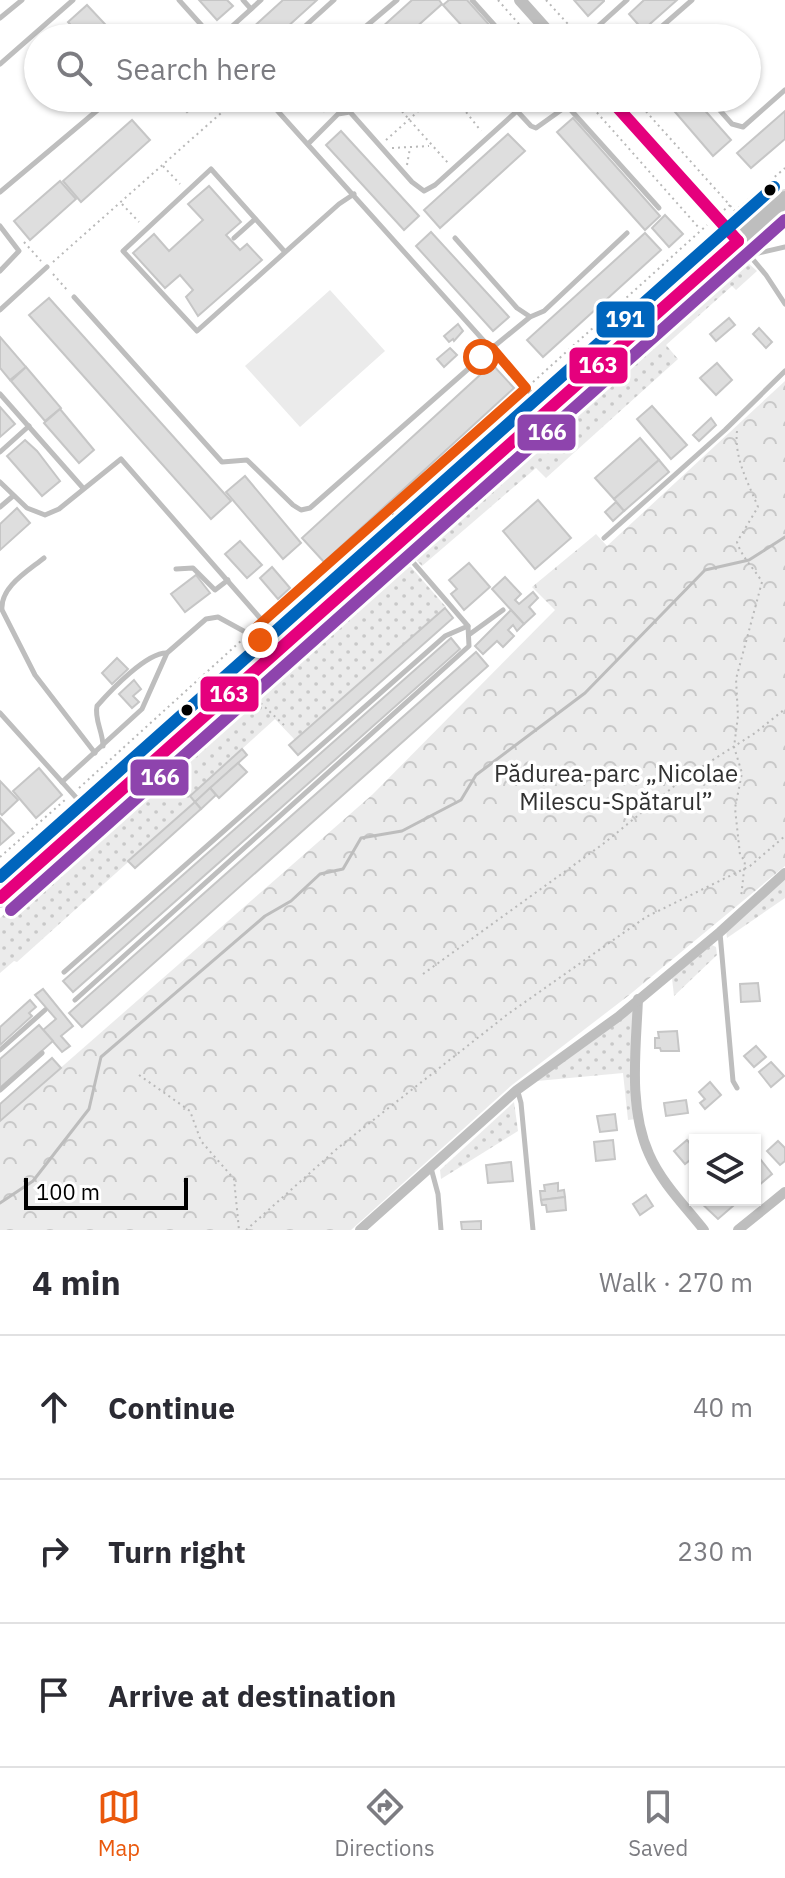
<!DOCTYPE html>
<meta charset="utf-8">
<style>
:root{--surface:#fff;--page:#f2f2f3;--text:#2b2b33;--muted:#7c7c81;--line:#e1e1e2;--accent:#ea580c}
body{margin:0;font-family:"IBM Plex Sans",sans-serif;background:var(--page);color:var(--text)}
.controls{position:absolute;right:24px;bottom:24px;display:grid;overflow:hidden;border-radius:0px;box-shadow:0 2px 6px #0004}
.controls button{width:72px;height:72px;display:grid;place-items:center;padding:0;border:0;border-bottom:2px solid var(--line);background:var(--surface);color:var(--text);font:40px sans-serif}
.scale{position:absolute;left:24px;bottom:20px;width:164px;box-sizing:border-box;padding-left:8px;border:4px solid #000;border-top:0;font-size:22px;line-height:28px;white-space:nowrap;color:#000;-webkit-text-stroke:6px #fff;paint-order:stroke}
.stop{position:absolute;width:24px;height:24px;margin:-18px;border:6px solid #ea580c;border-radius:50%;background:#fff}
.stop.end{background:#ea580c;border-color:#fff;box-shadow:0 2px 8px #0008}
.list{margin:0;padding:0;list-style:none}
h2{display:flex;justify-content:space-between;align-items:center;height:104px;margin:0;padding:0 32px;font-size:34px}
h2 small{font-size:26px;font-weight:400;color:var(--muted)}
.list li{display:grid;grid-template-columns:52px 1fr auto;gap:24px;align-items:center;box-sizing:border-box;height:144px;padding:0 32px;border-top:2px solid var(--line)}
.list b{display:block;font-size:30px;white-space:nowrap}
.list em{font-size:26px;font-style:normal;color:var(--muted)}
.icon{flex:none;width:44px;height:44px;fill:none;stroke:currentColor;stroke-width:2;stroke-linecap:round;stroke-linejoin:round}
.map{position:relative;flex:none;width:785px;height:1230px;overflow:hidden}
.search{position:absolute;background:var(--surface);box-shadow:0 2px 6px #0004;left:24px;right:24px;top:24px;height:88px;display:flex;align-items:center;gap:20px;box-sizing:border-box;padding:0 28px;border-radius:44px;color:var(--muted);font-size:30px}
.sheet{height:536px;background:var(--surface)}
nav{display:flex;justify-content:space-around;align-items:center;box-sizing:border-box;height:112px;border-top:2px solid var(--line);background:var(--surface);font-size:22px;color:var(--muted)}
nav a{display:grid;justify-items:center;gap:4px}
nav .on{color:var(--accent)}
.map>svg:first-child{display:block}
.grass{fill:url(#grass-dots)}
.forest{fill:url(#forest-crowns)}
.pitch{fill:#ebebeb}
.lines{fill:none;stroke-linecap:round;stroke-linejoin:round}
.stream{stroke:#bdbdbd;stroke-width:3}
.building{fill:#dedede;stroke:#c6c6c6;stroke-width:2}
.primary-casing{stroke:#dbdbdb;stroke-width:20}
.path{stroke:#b9b9b9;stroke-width:2;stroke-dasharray:2 4;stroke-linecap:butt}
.service{stroke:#bebebe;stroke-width:5}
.minor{stroke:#bebebe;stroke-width:10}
.tertiary{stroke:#bebebe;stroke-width:12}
.primary{stroke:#bebebe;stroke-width:16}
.bus-1-casing{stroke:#fff;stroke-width:18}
.bus-2-casing{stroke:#fff;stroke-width:18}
.bus-3-casing{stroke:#fff;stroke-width:18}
.bus-1{stroke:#e5007d;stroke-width:12}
.bus-2{stroke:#8e44ad;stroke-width:12}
.bus-3{stroke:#0065bd;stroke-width:12}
.route{stroke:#ea580c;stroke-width:10}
.bus-dot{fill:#000;stroke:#fff;stroke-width:3}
.labels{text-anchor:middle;stroke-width:7;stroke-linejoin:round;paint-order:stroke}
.park-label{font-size:24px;fill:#313131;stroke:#fff}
.line-badge{stroke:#fff;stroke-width:3}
.badge-label{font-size:22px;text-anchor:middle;font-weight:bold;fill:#fff}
</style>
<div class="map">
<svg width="785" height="1230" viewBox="0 0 785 1230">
<defs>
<pattern id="grass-dots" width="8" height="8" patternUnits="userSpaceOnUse" patternTransform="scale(2)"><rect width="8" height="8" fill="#ebebeb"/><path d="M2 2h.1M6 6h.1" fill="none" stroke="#c8c8c8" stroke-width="1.8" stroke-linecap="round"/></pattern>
<pattern id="forest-crowns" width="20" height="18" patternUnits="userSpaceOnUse" patternTransform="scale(2)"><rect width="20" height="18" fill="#ebebeb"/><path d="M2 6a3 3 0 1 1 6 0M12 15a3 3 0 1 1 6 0" fill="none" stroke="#c8c8c8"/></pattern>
</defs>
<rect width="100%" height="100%" fill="#fff"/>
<g class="grass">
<polygon points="735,262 748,263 757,271 736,290 732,286 666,345 678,359 546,478 536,468 422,566 414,558 414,548"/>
<polygon points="399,561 411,567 446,607 295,740 275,719 190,796 195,802 17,962 14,961 0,973 0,918"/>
<polygon points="785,876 785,898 727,938 726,930"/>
<polygon points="712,945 716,947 717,955 674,996 672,978"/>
<polygon points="634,1010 636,1119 628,1120 623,1073 537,1081"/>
<polygon points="514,1102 518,1131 441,1179 440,1170"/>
</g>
<polygon class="forest" points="785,381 785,866 628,996 512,1085 351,1230 0,1230 0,1121 373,794 555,610 532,587 596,534 607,546"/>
<polygon class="pitch" points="330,290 385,351 300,427 245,366"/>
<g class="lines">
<polyline class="stream" points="0,1203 33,1181 89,1109 101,1057 265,916 291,901 320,874 343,869 361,838 402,831 461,800 476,775 585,693 705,570 749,560 785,537"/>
</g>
<g class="building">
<polygon points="199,0 227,0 233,6 217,20"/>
<polygon points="283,0 317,0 275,38 259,38 251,29"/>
<polygon points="412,0 439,0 442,4 404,38 370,38"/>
<polygon points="449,0 467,0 501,38 473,38 443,5"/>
<polygon points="574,0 604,0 604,1 588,16"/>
<polygon points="677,0 643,30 629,14 644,0"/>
<polygon points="87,5 118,38 83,38 68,22"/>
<polygon points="174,98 196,98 192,101 195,105 187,112"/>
<polygon points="312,98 338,98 324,111"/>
<polygon points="663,98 694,98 731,140 713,156"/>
<polygon points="785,111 785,139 751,168 737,153"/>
<polygon points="573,118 660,216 645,230 557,132"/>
<polygon points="132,120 150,140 81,202 63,181"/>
<polygon points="341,131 419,216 404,230 326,145"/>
<polygon points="508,134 525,151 440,228 424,210"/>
<polygon points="60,181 76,199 30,240 14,221"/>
<polygon points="209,186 241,222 226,235 240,250 247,244 262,260 198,316 186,297 193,290 180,275 165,288 133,253 154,234 169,251 203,220 188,204"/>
<polygon points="665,215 683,234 669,247 652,228"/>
<polygon points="431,232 509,317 493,331 416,246"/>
<polygon points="645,233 661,250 543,357 527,340"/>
<polygon points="49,298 231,501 211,519 29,315"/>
<polygon points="729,318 735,325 716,341 710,334"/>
<polygon points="458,324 463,331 454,341 453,339 449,342 444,336"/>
<polygon points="759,328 772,342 766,348 753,334"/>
<polygon points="0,337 26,367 10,380 0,368"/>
<polygon points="450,348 457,355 444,367 437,359"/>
<polygon points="717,363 732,380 716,395 700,378"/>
<polygon points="492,364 514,388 324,562 302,538"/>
<polygon points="26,367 61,408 45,421 11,381"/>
<polygon points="652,406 687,445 671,459 637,419"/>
<polygon points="0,407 15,424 0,437"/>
<polygon points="60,409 94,450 79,463 44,423"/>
<polygon points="711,418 716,425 699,441 693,435"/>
<polygon points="640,438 659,460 614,499 595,478"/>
<polygon points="25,440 37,451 60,481 42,496 7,456"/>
<polygon points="659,460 669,472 624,511 614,499"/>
<polygon points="245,476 301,543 283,559 226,492"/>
<polygon points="538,500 571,538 535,569 503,531"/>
<polygon points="616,502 624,511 613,521 605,512"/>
<polygon points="17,508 30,523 0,550 0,524"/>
<polygon points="240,541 262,565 247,578 225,554"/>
<polygon points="469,563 490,587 464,610 451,594 457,589 449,580"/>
<polygon points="272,567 290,588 278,599 260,578"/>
<polygon points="196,575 210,593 185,612 171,594"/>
<polygon points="505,577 521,594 515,600 519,604 533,592 538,598 529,607 535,614 524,624 492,589"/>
<polygon points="445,608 453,618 298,755 289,745"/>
<polygon points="511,610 524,624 517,631 513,625 508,630 514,636 503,647 497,641 483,654 475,646"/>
<polygon points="451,638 460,649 73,992 63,981"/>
<polygon points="476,652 488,666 82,1027 69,1013"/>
<polygon points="117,658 128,669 112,684 102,673"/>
<polygon points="134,680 141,689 133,696 139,702 132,708 119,694"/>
<polygon points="242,749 247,755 195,802 190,796"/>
<polygon points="238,763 247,772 219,798 210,788"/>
<polygon points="39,768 62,795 36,818 13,791"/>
<polygon points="0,781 18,800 2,815 0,813"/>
<polygon points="210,788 216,795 201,809 195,802"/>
<polygon points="195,802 201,809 135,868 128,861"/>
<polygon points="0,818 14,833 0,845"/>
<polygon points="758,983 760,1001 741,1002 740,984"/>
<polygon points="43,989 73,1026 61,1036 70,1046 62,1052 43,1030 56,1019 35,995"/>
<polygon points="30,1000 36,1007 29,1013 32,1016 0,1045 0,1027"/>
<polygon points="39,1025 53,1041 0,1088 0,1059"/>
<polygon points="677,1031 679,1051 661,1051 660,1048 655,1048 655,1038 659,1038 658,1032"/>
<polygon points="756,1046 766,1057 754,1067 744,1056"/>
<polygon points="52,1058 61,1068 0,1121 0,1104"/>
<polygon points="771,1062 784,1076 771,1087 759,1072"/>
<polygon points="710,1082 721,1095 705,1109 700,1103 705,1099 699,1092"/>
<polygon points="686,1100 688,1113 666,1116 664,1103"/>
<polygon points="615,1114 617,1130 600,1132 597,1116"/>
<polygon points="613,1140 615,1159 596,1161 594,1142"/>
<polygon points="687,1140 695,1149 695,1156 685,1164 674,1151"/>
<polygon points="778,1141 785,1148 785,1161 780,1165 767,1151"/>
<polygon points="761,1160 772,1174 757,1187 755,1165"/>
<polygon points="511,1162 513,1181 488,1183 486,1165"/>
<polygon points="558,1183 558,1191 564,1190 565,1197 541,1200 540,1191 545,1191 544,1185"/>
<polygon points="646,1195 653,1206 640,1215 633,1204"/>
<polygon points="565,1197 566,1210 547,1212 546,1205 542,1205 541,1200"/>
<polygon points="698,1200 727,1200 733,1206 718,1219"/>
<polygon points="481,1221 481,1230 462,1230 461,1222"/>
</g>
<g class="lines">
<g class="primary-casing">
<polyline id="primary" points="0,898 785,199"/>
</g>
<g class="path">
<polyline points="498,0 531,38"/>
<polyline points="546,0 578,35"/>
<polyline points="390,98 448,163"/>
<polyline points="455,98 481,131"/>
<polyline points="634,98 735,211 785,168"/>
<polyline points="585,99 700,229"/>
<polyline points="353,105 361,98"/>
<polyline points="466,111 467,98"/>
<polyline points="386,140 433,98"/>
<polyline points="392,148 429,146"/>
<polyline points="407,165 410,148"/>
<polyline points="163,166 180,184"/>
<polyline points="122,204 139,222"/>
<polyline points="724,210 730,205"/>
<polyline points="762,240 785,219"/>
<polyline points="24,242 41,261"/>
<polyline points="53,262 238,98"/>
<polyline points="53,274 68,291"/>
<polyline points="533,382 707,225"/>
<path d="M 737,431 C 734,458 748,482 758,507 L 737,542 C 742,558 754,568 762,582 L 736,679 L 738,716 L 734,747 L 742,773 L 735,808 L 740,855 L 745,861 L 741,898"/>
<polyline points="402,524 389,510 520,394"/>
<polyline points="269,616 389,510"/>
<polyline points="217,726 251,694 285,726"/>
<polyline points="79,788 243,639"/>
<polyline points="0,857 65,800"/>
<polyline points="423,974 603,844 683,779 755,733 785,709"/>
<polyline points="139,1075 190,1111 201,1141 234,1179 239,1230"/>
<polyline points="246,1230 339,1147 508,1014 646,917 750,866 785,836"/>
</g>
<g class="service">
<polyline points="179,0 213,38"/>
<polyline points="243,0 251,9"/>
<polyline points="472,0 506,38"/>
<polyline points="0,18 22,0"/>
<polyline points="442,28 451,38"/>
<polyline points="187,38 201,25"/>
<polyline points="219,38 261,0"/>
<polyline points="292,38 334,0"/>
<polyline points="352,38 397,0"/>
<polyline points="585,38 627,0"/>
<polyline points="659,38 660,28 692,0"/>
<polyline points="0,64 73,0"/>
<polyline points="266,98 546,410"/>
<polyline points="505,98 531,126 536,128 578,98"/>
<polyline points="560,98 659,208"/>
<polyline points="709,98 732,124 743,127 785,90"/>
<polyline points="129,107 139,98"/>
<polyline points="308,144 338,114 350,112 412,182 424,191 435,185 517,111"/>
<polyline points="0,192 112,98"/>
<polyline points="0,226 19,251 0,271"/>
<polyline points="234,238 255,219"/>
<polyline points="455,238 517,308 529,316"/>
<polyline points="740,244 766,275 785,304"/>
<polyline points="285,252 211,169 123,251 197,331 339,204 354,194"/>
<polyline points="750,255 785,247"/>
<polyline points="74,297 222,462 247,460 293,505 301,510 310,508 492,348 530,317 544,311 627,233"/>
<polyline points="0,310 47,267"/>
<polyline points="0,394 83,488"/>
<polyline points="0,452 29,426"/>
<polyline points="0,482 27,508 45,515 59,509 121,459 281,642"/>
<polyline points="0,507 13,496"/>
<polyline points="604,538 725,430 785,371"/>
<path d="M 44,558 C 28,571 0,587 2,610 L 35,675 L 95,753"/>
<polyline points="176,569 193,568 215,590 228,580"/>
<polyline points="470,634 503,610"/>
<polyline points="0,713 90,813"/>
<path d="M 103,746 C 103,732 94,719 97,706 C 111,690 147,652 167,653"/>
<polyline points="62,782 142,709 167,653 206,619 218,617 249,634 276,646"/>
<polyline points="720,933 733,1081 737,1088"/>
<polyline points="64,972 445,636 468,626"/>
<polyline points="75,1000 469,646 468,626 399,546"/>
<polyline points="0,1050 45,1010"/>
<polyline points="0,1090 42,1053"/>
<polyline points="518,1092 521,1103 533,1230"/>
<polyline points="431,1168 438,1194 441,1230"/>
</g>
<g class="minor">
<path d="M 638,999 C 636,1049 628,1107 649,1154 C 661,1182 685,1206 704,1230"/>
<polyline points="360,1230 517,1090 618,1017 720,932 785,873"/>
<polyline points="738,1230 785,1192"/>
</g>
<g class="tertiary">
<polyline points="520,0 554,38"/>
<polyline points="609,98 738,241"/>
</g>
<use href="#primary" class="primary"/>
<g class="bus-1-casing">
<g id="bus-1">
<polyline points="609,98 738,241"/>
<polyline points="0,898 738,241"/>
</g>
</g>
<g class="bus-2-casing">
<polyline id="bus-2" points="11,910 785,220"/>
</g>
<g class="bus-3-casing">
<polyline id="bus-3" points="0,877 774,187"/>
</g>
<use href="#bus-1" class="bus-1"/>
<use href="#bus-2" class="bus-2"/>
<use href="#bus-3" class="bus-3"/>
</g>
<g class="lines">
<polyline class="route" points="260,640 249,634 526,388 492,348 481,357"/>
</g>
<g class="bus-dot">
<circle cx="770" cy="190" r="7"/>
<circle cx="187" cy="710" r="7"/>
</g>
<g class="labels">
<g class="park-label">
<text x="616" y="782">Pădurea-parc „Nicolae<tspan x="616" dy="28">Milescu-Spătarul”</tspan></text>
</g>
</g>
<g class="line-badge">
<rect x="595" y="300" width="61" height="39" rx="8" fill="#0065bd"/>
<rect x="568" y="346" width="61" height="39" rx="8" fill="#e5007d"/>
<rect x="516" y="413" width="61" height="39" rx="8" fill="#8e44ad"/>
<rect x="199" y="675" width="61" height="38" rx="8" fill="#e5007d"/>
<rect x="129" y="758" width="61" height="39" rx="8" fill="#8e44ad"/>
</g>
<g class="badge-label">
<text x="625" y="327">191</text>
<text x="598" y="373">163</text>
<text x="547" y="440">166</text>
<text x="229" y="702">163</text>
<text x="160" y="785">166</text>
</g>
</svg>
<div class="controls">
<button><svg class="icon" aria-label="layers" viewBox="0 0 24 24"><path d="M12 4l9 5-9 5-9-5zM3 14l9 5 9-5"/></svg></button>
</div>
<div class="scale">100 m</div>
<div class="stop" style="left:481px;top:357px"></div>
<div class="stop end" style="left:260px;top:640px"></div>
<div class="search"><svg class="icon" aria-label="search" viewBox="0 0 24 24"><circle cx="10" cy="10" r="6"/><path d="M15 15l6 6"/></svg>Search here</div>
</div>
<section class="sheet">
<h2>4 min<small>Walk · 270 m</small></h2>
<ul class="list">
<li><svg class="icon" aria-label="ahead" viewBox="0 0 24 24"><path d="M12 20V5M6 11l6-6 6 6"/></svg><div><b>Continue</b></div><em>40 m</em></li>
<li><svg class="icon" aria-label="right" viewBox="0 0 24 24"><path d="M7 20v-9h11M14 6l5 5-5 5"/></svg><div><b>Turn right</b></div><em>230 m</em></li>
<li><svg class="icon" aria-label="arrive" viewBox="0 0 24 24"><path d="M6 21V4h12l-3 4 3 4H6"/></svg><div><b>Arrive at destination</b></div></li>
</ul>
</section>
<nav>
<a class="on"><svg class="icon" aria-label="map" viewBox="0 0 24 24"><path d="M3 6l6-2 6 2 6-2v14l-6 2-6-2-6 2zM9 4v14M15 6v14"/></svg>Map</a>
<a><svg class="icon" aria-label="directions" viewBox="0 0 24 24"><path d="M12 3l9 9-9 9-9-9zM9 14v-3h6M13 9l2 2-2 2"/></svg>Directions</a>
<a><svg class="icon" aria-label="saved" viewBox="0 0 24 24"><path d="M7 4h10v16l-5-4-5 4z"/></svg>Saved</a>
</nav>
